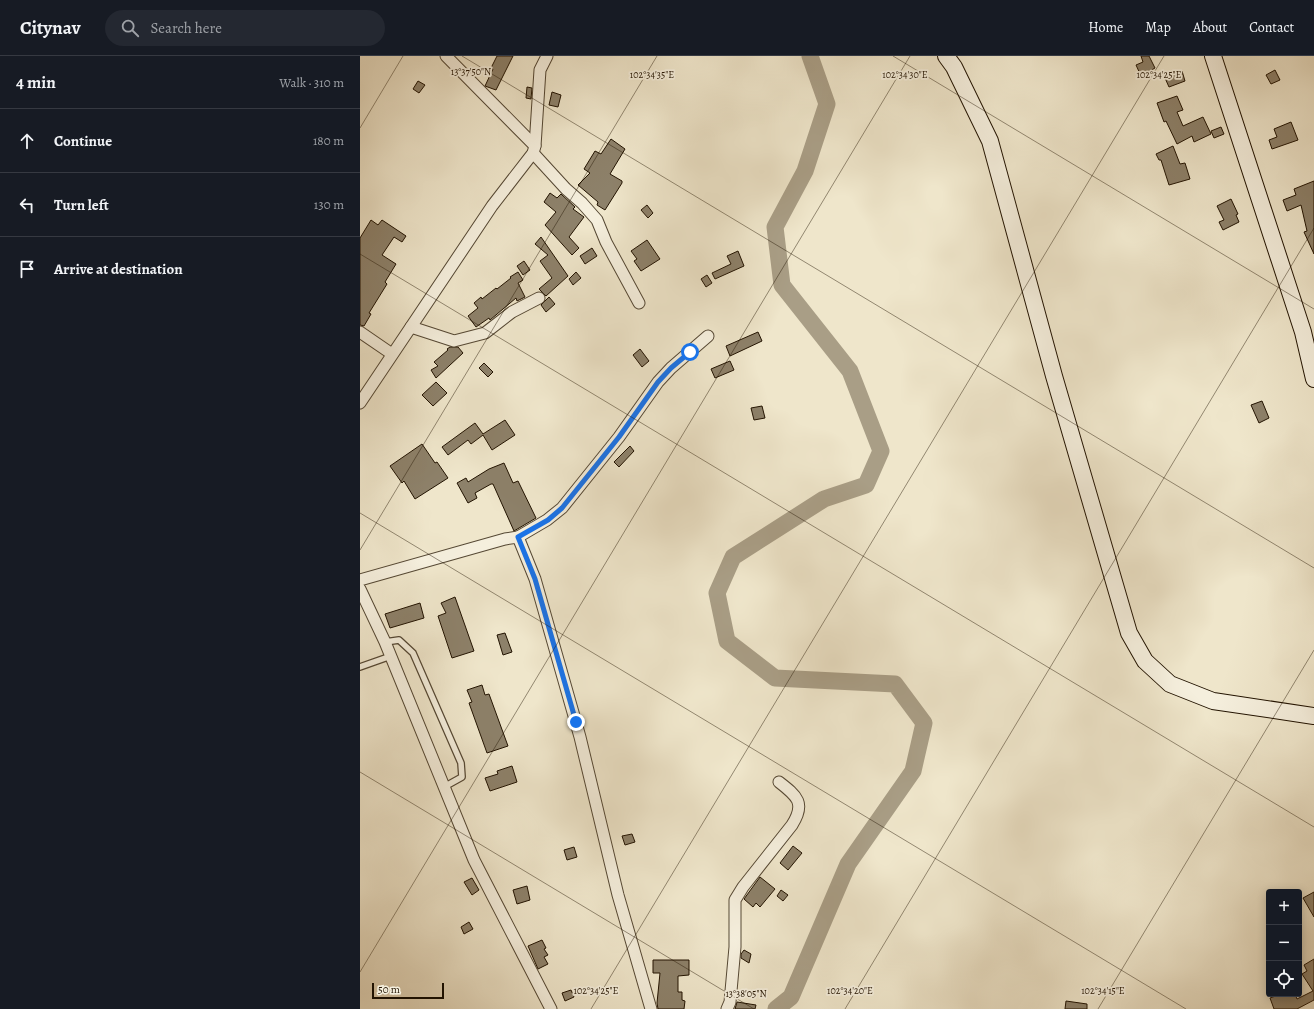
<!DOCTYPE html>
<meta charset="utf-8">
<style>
:root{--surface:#171b24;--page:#242831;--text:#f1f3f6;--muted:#9ea1a6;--line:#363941}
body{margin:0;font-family:Alegreya,serif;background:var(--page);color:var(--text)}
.controls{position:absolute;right:12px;bottom:12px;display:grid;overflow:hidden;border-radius:4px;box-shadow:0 2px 10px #0003}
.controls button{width:36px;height:36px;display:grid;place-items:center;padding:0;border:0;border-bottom:1px solid var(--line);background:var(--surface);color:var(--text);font:20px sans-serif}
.scale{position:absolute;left:12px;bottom:10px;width:72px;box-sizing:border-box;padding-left:4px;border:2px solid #221301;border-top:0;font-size:11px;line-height:14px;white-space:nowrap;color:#221301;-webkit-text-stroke:3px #f5efdd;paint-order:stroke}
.stop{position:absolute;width:12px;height:12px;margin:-9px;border:3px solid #1a73e8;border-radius:50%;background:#fff}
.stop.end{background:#1a73e8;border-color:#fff;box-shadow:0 1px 4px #0008}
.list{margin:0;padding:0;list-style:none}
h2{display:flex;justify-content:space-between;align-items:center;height:52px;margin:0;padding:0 16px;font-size:17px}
h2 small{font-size:13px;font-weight:400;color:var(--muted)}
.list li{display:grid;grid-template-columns:26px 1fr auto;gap:12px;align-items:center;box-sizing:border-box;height:64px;padding:0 16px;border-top:1px solid var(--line)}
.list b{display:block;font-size:15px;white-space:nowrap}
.list em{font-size:13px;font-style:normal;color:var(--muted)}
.icon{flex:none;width:22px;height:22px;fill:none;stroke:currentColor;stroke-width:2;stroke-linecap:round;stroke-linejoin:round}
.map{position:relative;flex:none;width:954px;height:953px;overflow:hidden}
header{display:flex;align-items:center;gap:24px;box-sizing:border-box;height:56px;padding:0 20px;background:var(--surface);border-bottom:1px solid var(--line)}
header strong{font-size:19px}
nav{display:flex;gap:22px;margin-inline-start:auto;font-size:14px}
.search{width:280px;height:36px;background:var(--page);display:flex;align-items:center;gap:10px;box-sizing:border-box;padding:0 14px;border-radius:22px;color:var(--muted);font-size:15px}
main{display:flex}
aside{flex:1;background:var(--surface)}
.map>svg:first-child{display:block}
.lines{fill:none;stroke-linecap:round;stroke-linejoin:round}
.river{stroke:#a99e86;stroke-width:17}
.building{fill:#8d816a;stroke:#221301}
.service-casing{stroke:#554834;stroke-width:8}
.minor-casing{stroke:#554834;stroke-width:13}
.secondary-casing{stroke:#221301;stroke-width:18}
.service{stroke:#f5efdd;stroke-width:5.5}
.minor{stroke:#f5efdd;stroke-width:11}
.secondary{stroke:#f5efdd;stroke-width:16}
.route{stroke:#1a73e8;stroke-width:5}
.ticks{fill:none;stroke:#221301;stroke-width:1;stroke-opacity:0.45}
.ticks-label{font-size:10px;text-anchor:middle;fill:#221301;stroke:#f5efdd;stroke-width:3.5;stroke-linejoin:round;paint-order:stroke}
</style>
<header>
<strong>Citynav</strong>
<div class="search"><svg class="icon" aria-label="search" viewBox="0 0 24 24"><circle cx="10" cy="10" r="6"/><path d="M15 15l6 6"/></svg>Search here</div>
<nav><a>Home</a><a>Map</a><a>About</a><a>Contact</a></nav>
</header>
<main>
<aside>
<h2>4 min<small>Walk · 310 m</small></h2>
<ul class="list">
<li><svg class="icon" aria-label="ahead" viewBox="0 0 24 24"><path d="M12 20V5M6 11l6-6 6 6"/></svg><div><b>Continue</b></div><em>180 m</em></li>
<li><svg class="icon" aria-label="left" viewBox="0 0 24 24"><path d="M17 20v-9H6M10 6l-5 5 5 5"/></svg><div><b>Turn left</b></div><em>130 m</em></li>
<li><svg class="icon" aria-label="arrive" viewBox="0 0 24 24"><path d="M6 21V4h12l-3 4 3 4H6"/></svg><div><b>Arrive at destination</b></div></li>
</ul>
</aside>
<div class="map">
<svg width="954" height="953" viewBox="0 0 954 953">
<rect width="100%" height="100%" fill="#efe6cb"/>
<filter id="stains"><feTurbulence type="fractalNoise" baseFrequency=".005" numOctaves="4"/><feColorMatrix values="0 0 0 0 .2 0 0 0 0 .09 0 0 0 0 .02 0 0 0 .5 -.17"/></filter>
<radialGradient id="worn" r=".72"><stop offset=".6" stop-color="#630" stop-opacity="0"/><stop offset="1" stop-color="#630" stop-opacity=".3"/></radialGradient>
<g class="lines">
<polyline class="river" points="416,953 431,941 488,808 553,715 564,667 535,628 415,622 367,585 357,537 373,501 464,443 506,429 521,395 490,315 422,229 415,171 445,115 467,48 450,0"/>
</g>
<g class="building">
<polygon points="137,0 153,0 136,34 125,30 133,13 131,12"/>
<polygon points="781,0 789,0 795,12 781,20 776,9 783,6"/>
<polygon points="915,14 920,24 911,28 906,19"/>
<polygon points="822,15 825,25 809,31 805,22"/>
<polygon points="58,25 65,29 59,37 53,33"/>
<polygon points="167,31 172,32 171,43 166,42"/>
<polygon points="192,36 201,39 198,51 189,49"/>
<polygon points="817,40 823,54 817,56 823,70 843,61 851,78 834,86 832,80 817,88 806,65 804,66 797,47"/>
<polygon points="931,66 938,84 912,93 909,84 917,81 914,73"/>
<polygon points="861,71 864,78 854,82 851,75"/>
<polygon points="251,83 265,93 250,118 262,125 262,127 245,154 237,149 238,146 218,129 230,117 224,113 235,95 241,98"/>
<polygon points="813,90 820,108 825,107 830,123 809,129 801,104 799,104 796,98"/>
<polygon points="954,125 954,198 944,176 947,175 941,149 927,155 923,144 936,139 934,133"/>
<polygon points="190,137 197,142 201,138 215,151 213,153 224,161 209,181 219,192 212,199 185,169 196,156 184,146"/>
<polygon points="871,143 878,158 876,159 879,166 863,174 859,166 864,164 857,150"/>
<polygon points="287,149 293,157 288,162 281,154"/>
<polygon points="11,164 18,169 22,164 46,180 42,186 34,181 22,199 36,208 25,226 27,228 9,257 11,258 4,270 0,269 0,182"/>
<polygon points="181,181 208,220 186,240 179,233 192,222 180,205 188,199 175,188"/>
<polygon points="287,184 300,203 281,215 274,205 277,203 271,195"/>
<polygon points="232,192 237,200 225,208 220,200"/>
<polygon points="378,195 384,210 355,223 352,217 371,208 367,200"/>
<polygon points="164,205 170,214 163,219 157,210"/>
<polygon points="158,216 163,224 158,227 165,241 157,245 156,242 130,264 129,262 116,271 108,260 118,252 114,247 121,241 122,243 136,232 137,233 151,222 150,221"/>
<polygon points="216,216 221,222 213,229 209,223"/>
<polygon points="347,219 352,227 346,231 341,223"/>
<polygon points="189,241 195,248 186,256 181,249"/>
<polygon points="398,276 402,285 370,300 366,290"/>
<polygon points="90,291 98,291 103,297 76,322 71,314 78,310 74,306 88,294 87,293"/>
<polygon points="280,293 289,305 282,311 273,299"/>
<polygon points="370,305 374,314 355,322 351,313"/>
<polygon points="124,307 133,316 128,321 119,312"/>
<polygon points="76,326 87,337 73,350 62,339"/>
<polygon points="902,345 909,362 899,367 891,349"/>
<polygon points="402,350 405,362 394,364 391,352"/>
<polygon points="145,364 155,379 132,394 123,379 111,388 108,384 88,399 82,391 115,367 123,378"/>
<polygon points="62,388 75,407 77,406 88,422 55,443 44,425 42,427 30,410"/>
<polygon points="270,390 274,395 259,411 254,406"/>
<polygon points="144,407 153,427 158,425 176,462 154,475 133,428 131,428 115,437 117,442 108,447 97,427 106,422 108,426 129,413"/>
<polygon points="95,541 114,595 92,602 78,560 86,557 81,547"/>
<polygon points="60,547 64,562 30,572 25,558"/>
<polygon points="145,577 152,596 143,599 137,579"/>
<polygon points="122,629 125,639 129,638 148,690 127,697 109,647 112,646 107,634"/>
<polygon points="152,710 157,726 130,735 125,722 138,718 137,715"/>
<polygon points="272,778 275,786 265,789 262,780"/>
<polygon points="433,790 442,797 428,814 420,807"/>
<polygon points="214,791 217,801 207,804 204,794"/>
<polygon points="400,821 415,833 400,851 396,847 393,851 384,843"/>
<polygon points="112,822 119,834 112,839 104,826"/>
<polygon points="167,830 170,844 157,848 153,834"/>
<polygon points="421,834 428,839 423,845 417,840"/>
<polygon points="954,836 954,861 943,842"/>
<polygon points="109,866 113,873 104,878 101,871"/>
<polygon points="182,884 186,892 184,893 188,899 184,901 188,908 178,913 168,890"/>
<polygon points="384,894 391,898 389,907 381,902 381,898"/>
<polygon points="954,903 954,944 937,953 914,953 910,942 921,938 935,938 937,943 953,935 942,918 947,915 944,909"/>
<polygon points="293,904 329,904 329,919 318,920 318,936 322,936 322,944 325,945 324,953 298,953 297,947 300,917 293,917"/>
<polygon points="211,934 214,941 205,945 202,937"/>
<polygon points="706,945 727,948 727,953 705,953"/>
<polygon points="377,946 396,949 395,953 375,953"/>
</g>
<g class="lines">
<g class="service-casing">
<g id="service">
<polyline points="25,586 39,584 53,597 101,707 102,721 84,731"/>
<polyline points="0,611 31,600"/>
</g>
</g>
<g class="minor-casing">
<g id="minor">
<polyline points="86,0 175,90"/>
<polyline points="173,97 206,133 222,147 237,164 246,186 279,247"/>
<polyline points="51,271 94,285 125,277 152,256 179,242"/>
<polyline points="0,276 32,298"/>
<polyline points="0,347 132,150 173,97 175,90 180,14 187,0"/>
<polyline points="158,481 187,464 202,452 259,381 298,326 311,312 348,280"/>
<polyline points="0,524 145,483 158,481 175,523 220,681 258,839 291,953"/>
<polyline points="0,533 25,586 114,804 191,953"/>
<path d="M 367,953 L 370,946 L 375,891 L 375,844 L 383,831 L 432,769 C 446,747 437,740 419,726"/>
</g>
</g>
<g class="secondary-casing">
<g id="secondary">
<polyline points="586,0 594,11 630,85 694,320 769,577 785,605 810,628 853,645 954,660"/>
<polyline points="853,0 943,276 954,323"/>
</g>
</g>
<use href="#service" class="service"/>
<use href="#minor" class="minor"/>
<use href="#secondary" class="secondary"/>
</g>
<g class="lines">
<polyline class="route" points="216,666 175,523 158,481 188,464 202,452 259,381 298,326 311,312 330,296"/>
</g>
<path class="ticks" d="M 102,0 L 954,512M 533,0 L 954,253M 0,72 L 43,0M 0,198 L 954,771M 0,457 L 826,953M 0,494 L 297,0M 0,716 L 394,953M 0,916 L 550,0M 231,953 L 804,0M 485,953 L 954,172M 738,953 L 954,594"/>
<g class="ticks-label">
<text x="111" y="19">13°37'50"N</text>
<text x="292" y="22">102°34'35"E</text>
<text x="545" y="22">102°34'30"E</text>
<text x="799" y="22">102°34'25"E</text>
<text x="236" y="938">102°34'25"E</text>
<text x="490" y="938">102°34'20"E</text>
<text x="743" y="938">102°34'15"E</text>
<text x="386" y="941">13°38'05"N</text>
</g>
<rect width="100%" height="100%" filter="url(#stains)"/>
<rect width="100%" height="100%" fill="url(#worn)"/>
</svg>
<div class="controls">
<button>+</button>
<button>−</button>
<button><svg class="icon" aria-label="locate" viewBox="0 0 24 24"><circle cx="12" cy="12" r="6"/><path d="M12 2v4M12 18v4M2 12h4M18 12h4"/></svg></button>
</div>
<div class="scale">50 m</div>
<div class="stop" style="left:330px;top:296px"></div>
<div class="stop end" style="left:216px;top:666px"></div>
</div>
</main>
